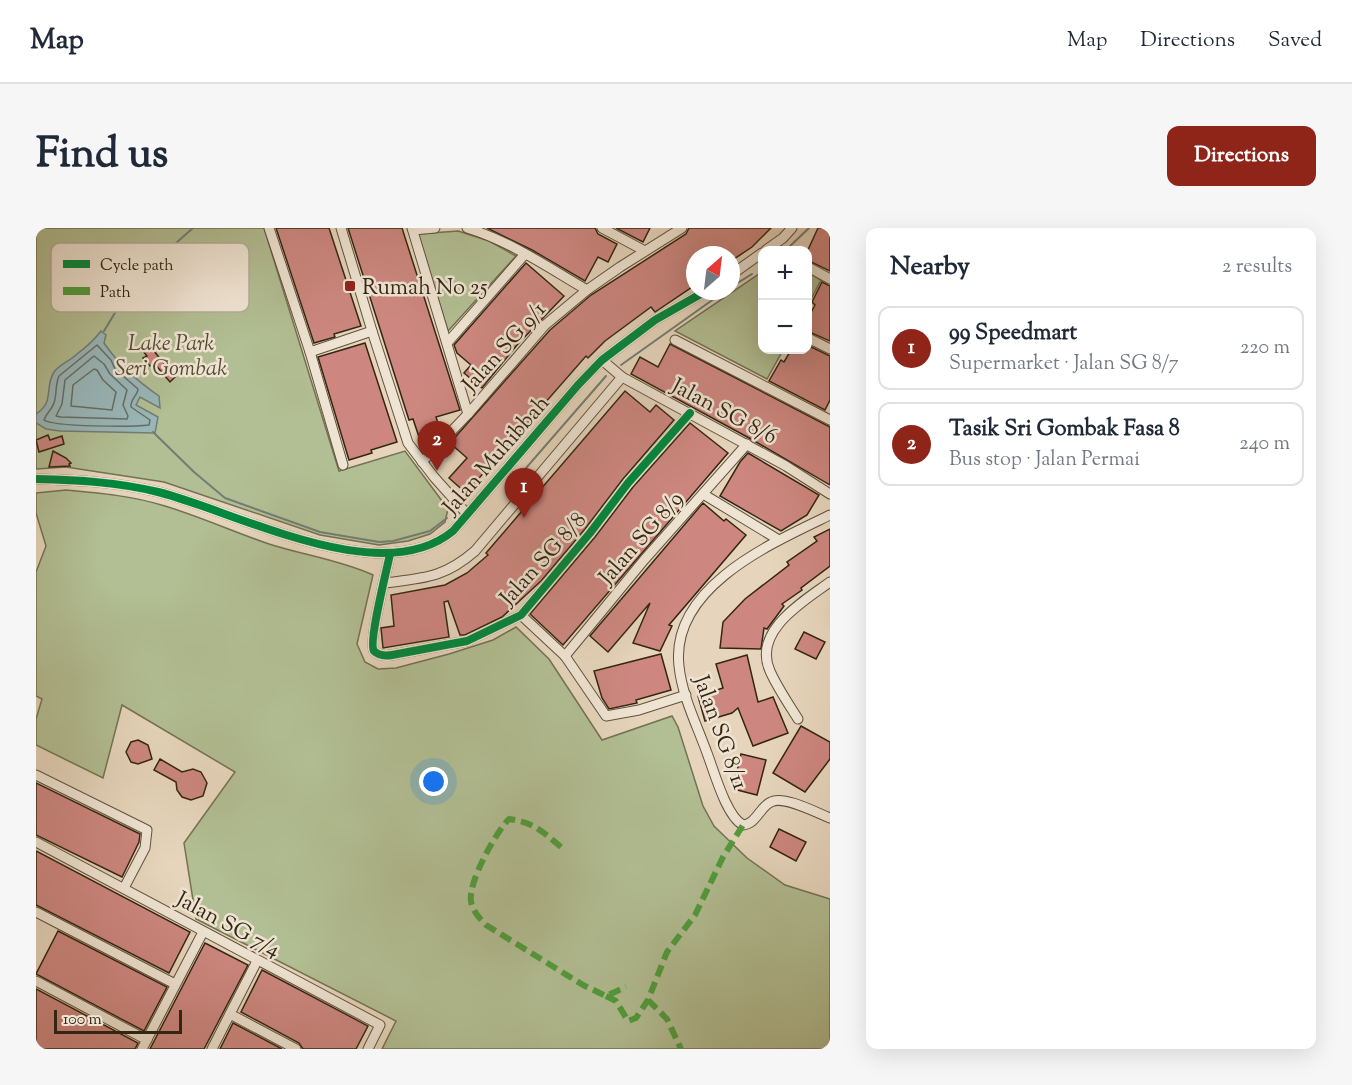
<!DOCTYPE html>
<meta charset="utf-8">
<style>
:root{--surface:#fff;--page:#f6f6f7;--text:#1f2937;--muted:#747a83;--line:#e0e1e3;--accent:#8f2418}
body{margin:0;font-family:"Sorts Mill Goudy",serif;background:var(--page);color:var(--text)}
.controls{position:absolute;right:18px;top:18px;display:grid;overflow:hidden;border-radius:12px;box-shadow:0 6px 24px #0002}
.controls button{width:54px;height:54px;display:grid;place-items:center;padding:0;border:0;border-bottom:2px solid var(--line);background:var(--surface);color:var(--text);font:30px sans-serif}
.compass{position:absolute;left:650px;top:18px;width:54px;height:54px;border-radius:50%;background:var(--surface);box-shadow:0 6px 24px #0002;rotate:28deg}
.scale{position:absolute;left:18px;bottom:15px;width:128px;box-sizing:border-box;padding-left:6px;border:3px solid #342612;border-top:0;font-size:16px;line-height:21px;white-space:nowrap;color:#342612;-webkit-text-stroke:4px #efe4d3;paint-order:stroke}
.you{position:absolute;left:398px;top:554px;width:21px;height:21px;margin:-15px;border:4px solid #fff;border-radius:50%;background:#1a73e8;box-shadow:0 0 0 9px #1a73e833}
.badge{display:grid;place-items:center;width:39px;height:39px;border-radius:50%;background:var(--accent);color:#fff;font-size:20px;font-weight:700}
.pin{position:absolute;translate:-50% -50px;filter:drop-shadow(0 2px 3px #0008)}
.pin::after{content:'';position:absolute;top:32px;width:21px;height:18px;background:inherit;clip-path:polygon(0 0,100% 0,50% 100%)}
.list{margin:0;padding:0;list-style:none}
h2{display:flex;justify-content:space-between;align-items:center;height:78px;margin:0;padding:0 24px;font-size:26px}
h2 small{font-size:20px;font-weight:400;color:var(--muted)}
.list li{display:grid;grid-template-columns:39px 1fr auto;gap:18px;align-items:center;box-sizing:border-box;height:84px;margin:0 12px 12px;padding:0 12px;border:2px solid var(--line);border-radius:12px}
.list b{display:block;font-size:22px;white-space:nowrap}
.list p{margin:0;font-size:20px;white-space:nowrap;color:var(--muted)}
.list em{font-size:20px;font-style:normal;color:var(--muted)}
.map{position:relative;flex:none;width:794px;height:821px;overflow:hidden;border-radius:12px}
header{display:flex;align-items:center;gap:36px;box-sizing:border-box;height:84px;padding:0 30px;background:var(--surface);border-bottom:2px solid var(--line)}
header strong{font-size:28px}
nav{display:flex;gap:33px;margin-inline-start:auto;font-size:21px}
.intro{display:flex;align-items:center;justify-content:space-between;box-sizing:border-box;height:144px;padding:0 36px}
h1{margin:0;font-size:42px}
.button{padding:15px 27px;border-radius:12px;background:var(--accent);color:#fff;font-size:21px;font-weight:700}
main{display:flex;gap:36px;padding:0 36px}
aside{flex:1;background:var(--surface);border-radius:12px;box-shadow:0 6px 24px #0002}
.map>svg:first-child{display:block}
.green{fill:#b2be93;stroke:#737252;stroke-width:1.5}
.water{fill:#99b7b9;stroke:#717d76;stroke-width:1.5}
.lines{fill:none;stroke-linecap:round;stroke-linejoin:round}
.shore{stroke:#666e66;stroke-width:1.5}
.stream{stroke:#717d76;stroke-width:2}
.building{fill:#cd8780;stroke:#342612;stroke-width:1.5}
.minor-casing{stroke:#60523c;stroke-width:11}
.minor{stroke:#efe4d3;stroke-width:9}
.quiet{stroke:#519c3c;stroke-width:6;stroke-dasharray:12 6;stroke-linecap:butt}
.cycleway-casing{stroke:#efe4d3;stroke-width:11}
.cycleway{stroke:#00873e;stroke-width:8}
.poi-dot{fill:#8f2418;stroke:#efe4d3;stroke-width:2}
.labels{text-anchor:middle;stroke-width:5;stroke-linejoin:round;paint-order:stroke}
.poi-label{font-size:22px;fill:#342612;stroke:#efe4d3;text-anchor:start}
.park-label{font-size:22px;font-style:italic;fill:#544c32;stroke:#efe4d3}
.street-label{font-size:22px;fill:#342612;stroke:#efe4d3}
.key{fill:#efe4d3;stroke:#b7ab99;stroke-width:1.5}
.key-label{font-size:16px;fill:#342612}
</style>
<header>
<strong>Map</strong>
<nav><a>Map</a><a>Directions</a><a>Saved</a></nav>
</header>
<div class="intro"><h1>Find us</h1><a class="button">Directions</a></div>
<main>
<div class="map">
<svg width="794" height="821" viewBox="0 0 794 821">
<rect width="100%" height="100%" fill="#e6d5bc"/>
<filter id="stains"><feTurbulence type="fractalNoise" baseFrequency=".00333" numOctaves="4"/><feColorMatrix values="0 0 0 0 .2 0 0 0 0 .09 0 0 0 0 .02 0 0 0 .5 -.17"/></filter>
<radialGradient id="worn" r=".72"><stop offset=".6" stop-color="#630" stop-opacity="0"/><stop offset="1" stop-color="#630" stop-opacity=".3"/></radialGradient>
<g class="green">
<polygon points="0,0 228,0 303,243 369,223 412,281 409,294 394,306 372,313 343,317 284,307 128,254 30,239 0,241"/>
<polygon points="422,3 453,13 480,28 412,103 382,6"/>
<polygon points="726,44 726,122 747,122 731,151 639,103"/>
<polygon points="772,44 785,52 772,77"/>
<path d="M 30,262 C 64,265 97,268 129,278 C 165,289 198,304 233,316 C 267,327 304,332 337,347 L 321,416 L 329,434 L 342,441 L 360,440 L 413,426 L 457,412 L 480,399 L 513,431 L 566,512 L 636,488 L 642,499 L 667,578 L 678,598 L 711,630 L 749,657 L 794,671 L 794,821 L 346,821 L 360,793 L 160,691 L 148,615 L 199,544 L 86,477 L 67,550 L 0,517 L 0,491 L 6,471 L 0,468 L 0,344 L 10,318 L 0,285 L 0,265 Z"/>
</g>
<path class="water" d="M 65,103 L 70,107 L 68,115 C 83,137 101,153 123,168 L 124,180 L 104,169 L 100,177 L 122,189 L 119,205 L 24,203 L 10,201 L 0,195 L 0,186 C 19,174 8,160 18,144 C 24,136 34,133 41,126 C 49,120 59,111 65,103 Z"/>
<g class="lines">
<g class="shore">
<path d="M 61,117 L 75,132 L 79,141 L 102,161 C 102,167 94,171 95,179 L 114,192 L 113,197 C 97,199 18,199 8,192 C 10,186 16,181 18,175 C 21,166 19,157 23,148 Z"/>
<polygon points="58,128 68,136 74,146 91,162 87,177 92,188 91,191 25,189 20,188 26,176 29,152"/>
<polygon points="58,141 61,142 67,152 80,164 76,182 35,178 37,157"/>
</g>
<g class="stream">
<polyline points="750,22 773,0"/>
<polyline points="695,59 716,46"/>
<polyline points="68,103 88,70 123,30 157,0"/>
<polyline points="585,137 689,63"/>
<polyline points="117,204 158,244 189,270 284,304 343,314 357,313 394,303 411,290"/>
<polyline points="470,263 570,148"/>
</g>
</g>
<g class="building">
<polygon points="240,0 293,0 325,98 298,106 299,109 278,115"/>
<polygon points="312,0 366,0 424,182 400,189 405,205 399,210 385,215 377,191 373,192"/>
<polygon points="451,0 559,0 562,6 581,16 572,34 562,29 549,53 496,22"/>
<polygon points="580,0 614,0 607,14"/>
<polygon points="653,0 735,0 716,19 695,33 695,27 659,27 659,57 619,84 615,79 569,113 552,130 550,128 430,265 413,250 431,230 414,215 514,102 555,67 650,6"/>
<polygon points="782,0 794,0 794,43 771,32 771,24"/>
<polygon points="490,35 528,68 481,117 446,160 428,145 435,137 421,125 418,117"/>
<polygon points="786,54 794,58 794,113 771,103 771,92 779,77 776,74"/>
<polygon points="329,115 361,214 335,222 336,225 313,232 282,129"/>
<polygon points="634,116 794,199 794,257 715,211 595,146 604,129 622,139"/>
<polygon points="113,117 139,149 134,154 118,135 114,138 107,130 111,128 106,122"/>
<polygon points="771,117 794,128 794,172 789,182 733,153 745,132 748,134 755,122 771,122"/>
<polygon points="589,163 614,184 620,177 638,192 587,251 549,301 505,353 466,389 429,407 424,407 412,373 408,374 413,409 347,420 345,400 358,398 355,367 409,357 431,345 452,327 450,325"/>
<polygon points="654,195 692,225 527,417 494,386 559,309 597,259"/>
<polygon points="12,207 14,212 26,208 28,216 3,224 0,212"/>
<polygon points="17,223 30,230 35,235 33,236 34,238 13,239"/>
<polygon points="712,225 783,267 771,287 745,303 684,268 704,234"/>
<polygon points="667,275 688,293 690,291 710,307 633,397 636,398 624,423 597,415 614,375 572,424 554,408"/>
<polygon points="794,301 794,338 765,360 766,362 746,376 748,378 731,401 728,400 725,421 684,420 687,394 709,371 753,337 751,334 781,313 778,309"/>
<polygon points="768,404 789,414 780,431 759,421"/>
<polygon points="625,426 635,462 600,472 601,475 573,481 566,470 558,443"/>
<polygon points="711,427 722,474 737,469 752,505 717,518 702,480 696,485 669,493 662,468 687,460 680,436"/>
<polygon points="765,498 794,514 794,531 769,564 737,545"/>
<polygon points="102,512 112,517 116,531 102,536 95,534 90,524 95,514"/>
<polygon points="705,526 730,532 721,567 697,561"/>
<polygon points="124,531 146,544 157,541 165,544 171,555 167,568 155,572 146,569 141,562 140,554 118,542"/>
<polygon points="0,555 104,606 103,614 86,649 0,607"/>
<polygon points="743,601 770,614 760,633 734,619"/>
<polygon points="0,623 154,704 133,745 0,677"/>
<polygon points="22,703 131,759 108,803 0,746"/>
<polygon points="169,715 212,737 168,821 114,821"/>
<polygon points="226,742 332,798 320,821 267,821 263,815 205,784"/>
<polygon points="0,761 102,815 99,821 0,821"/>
<polygon points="197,795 246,821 184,821"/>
</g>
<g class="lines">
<g class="minor-casing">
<g id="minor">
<polyline points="233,0 274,124 307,237"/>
<polyline points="305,0 336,103 372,215 398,249 431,286"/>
<polyline points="376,0 432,186"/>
<path d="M 431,0 C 474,13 513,40 551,62"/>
<polyline points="566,0 609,23"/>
<polyline points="377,2 399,0"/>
<polyline points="730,22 747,10 756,0"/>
<polyline points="772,39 794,51"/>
<polyline points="695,47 726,25"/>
<polyline points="772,110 794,121"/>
<polyline points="639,112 794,192"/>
<polyline points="412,114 489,26"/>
<polyline points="274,124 336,103"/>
<polyline points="566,132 586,149 750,238 794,266"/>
<polyline points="386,234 432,186 509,97 551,62 584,39 646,0"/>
<path d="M 0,251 C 41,252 81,254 122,264 C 199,283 345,363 417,303 L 542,157 L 566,132 L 619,92 L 670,63"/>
<polyline points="667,266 743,312"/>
<path d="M 794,287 C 736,315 634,359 643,438 C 646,468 661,497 671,525 C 678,543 690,588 707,597 C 716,596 719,590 725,583 C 727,580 732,575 735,574 C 748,567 781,585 794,590"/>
<path d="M 354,326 C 351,341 332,415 338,423 C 343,428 350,428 356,427 L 431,413 L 485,387 L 554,305 L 592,255 L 654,185"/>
<path d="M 349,355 C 388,350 408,350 439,323 L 586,149"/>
<polyline points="485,387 529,428 570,488 603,482 650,467"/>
<polyline points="529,428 608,332 711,216"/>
<path d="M 762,491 C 752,475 741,459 734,443 C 716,403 768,373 794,354"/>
<polyline points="0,547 111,602 109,620 88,660"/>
<polyline points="0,614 344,797 332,821"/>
<polyline points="0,684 139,756"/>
<polyline points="0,753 111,812"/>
<polyline points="194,786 260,821"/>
<polyline points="106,821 167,704"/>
<polyline points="176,821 221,733"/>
</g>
</g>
<use href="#minor" class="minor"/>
<g class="quiet">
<path d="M 525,619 C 507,604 497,594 473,591 C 460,604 432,654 435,673 C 436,682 443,690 450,697 L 547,757 L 570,768 L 590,759"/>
<polyline points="570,768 580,773 592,793 600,790 612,772 631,724 659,687 687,629 707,597"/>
<polyline points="612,772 631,791 645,821"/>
</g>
<g class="cycleway-casing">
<g id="cycleway">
<path d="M 0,251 C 41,252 81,254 122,264 C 199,283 345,363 417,303 L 542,157 L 566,132 L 619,92 L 670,63"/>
<path d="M 354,326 C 351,341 332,415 338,423 C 343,428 350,428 356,427 L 431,413 L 485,387 L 554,305 L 592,255 L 654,185"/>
</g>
</g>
<use href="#cycleway" class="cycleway"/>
</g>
<rect class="poi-dot" x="308" y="52" width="12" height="12" rx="3"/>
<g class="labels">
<g class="poi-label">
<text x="326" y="66">Rumah No 25</text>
</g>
<g class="park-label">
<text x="135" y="122">Lake Park<tspan x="135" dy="25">Seri Gombak</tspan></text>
</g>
<g class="street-label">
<text transform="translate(467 118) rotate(-48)" y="8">Jalan SG 9/1</text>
<text transform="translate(689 182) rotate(28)" y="8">Jalan SG 8/6</text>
<text transform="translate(459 226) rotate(-49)" y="8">Jalan Muhibbah</text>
<text transform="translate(604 309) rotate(-49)" y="8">Jalan SG 8/9</text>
<text transform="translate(506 330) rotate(-48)" y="8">Jalan SG 8/8</text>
<text transform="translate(686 504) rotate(70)" y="8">Jalan SG 8/11</text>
<text transform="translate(193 695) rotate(28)" y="8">Jalan SG 7/4</text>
</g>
</g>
<rect x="15" y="15" width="198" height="69" rx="9" class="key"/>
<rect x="27" y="32" width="27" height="8" fill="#00873e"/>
<rect x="27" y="59" width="27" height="8" fill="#519c3c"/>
<g class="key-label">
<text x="64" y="42">Cycle path</text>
<text x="64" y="69">Path</text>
</g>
<rect width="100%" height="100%" filter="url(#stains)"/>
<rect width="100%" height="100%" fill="url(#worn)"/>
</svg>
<div class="controls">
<button>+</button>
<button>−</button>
</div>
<svg class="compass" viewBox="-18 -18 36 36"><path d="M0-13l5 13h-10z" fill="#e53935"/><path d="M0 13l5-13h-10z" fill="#747a83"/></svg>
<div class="scale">100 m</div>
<div class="you"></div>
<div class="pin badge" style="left:488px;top:290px">1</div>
<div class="pin badge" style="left:401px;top:243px">2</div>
</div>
<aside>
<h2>Nearby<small>2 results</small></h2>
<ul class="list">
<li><span class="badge">1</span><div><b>99 Speedmart</b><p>Supermarket · Jalan SG 8/7</p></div><em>220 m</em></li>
<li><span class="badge">2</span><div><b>Tasik Sri Gombak Fasa 8</b><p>Bus stop · Jalan Permai</p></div><em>240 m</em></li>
</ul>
</aside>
</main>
